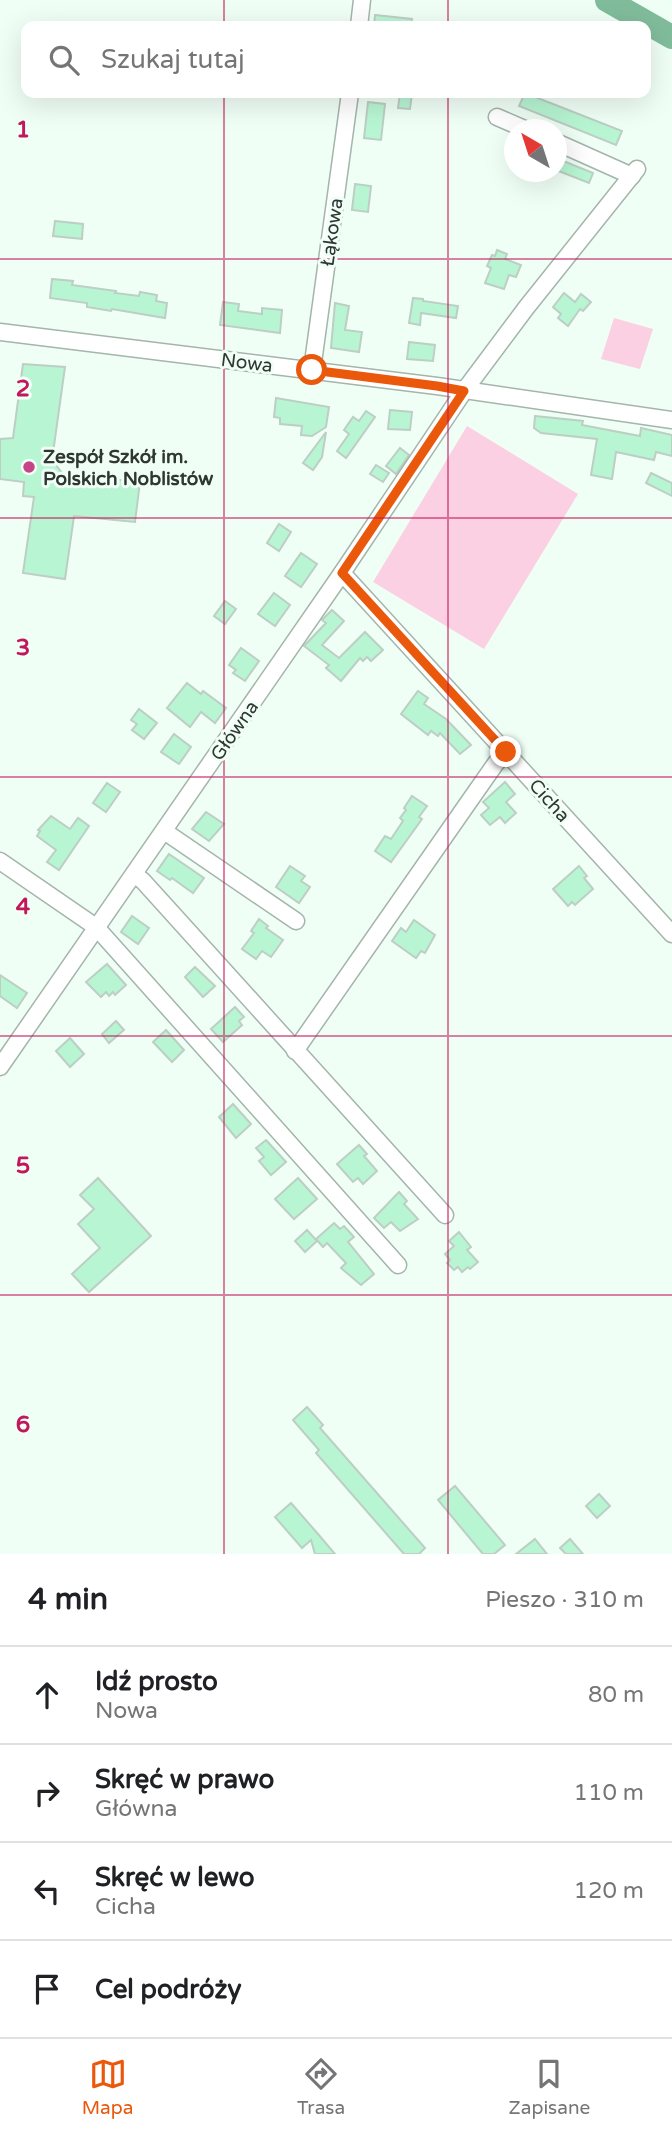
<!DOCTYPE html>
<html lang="pl">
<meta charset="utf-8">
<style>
:root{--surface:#fff;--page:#f2f2f2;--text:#202124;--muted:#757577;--line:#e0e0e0;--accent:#ea580c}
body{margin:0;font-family:"Varela Round",sans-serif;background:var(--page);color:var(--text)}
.compass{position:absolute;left:504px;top:119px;width:63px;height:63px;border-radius:50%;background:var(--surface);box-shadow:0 7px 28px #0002;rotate:321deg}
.stop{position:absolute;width:21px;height:21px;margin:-16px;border:5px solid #ea580c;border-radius:50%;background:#fff}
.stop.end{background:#ea580c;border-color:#fff;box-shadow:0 2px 7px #0008}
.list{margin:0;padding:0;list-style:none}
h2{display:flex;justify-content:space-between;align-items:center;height:91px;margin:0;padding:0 28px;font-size:30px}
h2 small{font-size:23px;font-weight:400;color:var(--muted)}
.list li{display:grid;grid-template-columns:46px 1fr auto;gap:21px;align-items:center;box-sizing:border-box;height:98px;padding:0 28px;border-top:2px solid var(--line)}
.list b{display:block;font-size:26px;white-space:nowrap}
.list p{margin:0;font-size:23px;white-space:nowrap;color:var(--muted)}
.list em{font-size:23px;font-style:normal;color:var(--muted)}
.icon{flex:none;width:38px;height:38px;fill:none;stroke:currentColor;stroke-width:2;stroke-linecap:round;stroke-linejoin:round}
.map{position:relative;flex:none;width:672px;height:1554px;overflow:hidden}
.search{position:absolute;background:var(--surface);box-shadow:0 7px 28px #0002;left:21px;right:21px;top:21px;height:77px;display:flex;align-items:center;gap:18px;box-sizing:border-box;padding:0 24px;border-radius:14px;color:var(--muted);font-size:26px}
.sheet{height:483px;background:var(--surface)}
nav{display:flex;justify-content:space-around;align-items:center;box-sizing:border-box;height:98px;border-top:2px solid var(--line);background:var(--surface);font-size:19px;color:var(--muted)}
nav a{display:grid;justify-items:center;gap:4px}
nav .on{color:var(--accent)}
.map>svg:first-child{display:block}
.green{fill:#fbd0e2}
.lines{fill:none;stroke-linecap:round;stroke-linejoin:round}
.river{stroke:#80bc9b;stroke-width:24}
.building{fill:#b8f6d3;stroke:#bdcec4;stroke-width:2}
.minor-casing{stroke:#a4b5ab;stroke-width:19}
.minor{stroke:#fff;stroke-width:16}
.route{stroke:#ea580c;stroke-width:9}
.grid{fill:none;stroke:#c2185b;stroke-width:2;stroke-opacity:0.55}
.poi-dot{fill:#c84489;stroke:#f0fff6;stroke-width:2.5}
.labels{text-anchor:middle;stroke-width:6;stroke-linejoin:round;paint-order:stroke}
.street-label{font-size:19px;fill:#303632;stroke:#f0fff6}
.poi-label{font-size:19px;font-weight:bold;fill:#303632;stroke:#f0fff6;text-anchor:start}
.grid-label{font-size:23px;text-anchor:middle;font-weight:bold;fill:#c2185b;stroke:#f0fff6;stroke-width:6;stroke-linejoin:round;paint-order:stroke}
</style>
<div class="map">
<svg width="672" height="1554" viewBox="0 0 672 1554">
<rect width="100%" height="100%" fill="#f0fff6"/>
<g class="green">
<polygon points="614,318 653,329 640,369 601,359"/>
<polygon points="467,426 578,494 484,649 373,582"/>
</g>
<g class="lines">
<polyline class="river" points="607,0 672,37"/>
</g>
<g class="building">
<polygon points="375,15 412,19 411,26 374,26"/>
<polygon points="400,93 412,93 410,109 398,108"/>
<polygon points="525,93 622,131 616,145 519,106"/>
<polygon points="368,102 385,104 381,140 364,138"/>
<polygon points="556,158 593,173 589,183 556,170"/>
<polygon points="355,184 371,186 368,212 352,210"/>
<polygon points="55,221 83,224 82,239 53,236"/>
<polygon points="497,250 507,254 505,259 521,265 516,277 509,275 504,289 485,283 491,268 487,266 492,255 495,256"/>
<polygon points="52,279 73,281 72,285 116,291 115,293 139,296 140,292 157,295 156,301 167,303 165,318 112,309 111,311 87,307 87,303 50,298"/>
<polygon points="564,293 575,302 581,294 591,302 583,311 580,309 568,326 558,318 561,314 553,307"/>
<polygon points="413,298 423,299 423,301 458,306 456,318 421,313 420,325 409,323"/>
<polygon points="223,302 239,304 238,311 262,314 262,308 282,310 280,333 220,325"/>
<polygon points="335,303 349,306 345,330 362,332 359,352 331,348"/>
<polygon points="409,342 435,345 433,361 407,359"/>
<polygon points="23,364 65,367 52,460 63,474 140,482 135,522 74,516 65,579 23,573 34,497 23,496 24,482 0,479 0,439 13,438"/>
<polygon points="276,398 329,407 326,427 312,436 301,435 302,426 280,424 280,418 274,417"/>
<polygon points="390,410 412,412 410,430 388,429"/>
<polygon points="366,411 375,417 346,458 337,451 349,434 344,430 353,417 359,421"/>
<polygon points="535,416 583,421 582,425 640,436 641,428 672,435 672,456 656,452 654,460 616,452 612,479 591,475 597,439 541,433 534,428"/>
<polygon points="326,432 322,457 313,470 303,463"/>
<polygon points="400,448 409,455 396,474 386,466"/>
<polygon points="376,465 389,473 383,482 370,474"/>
<polygon points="651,473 672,483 672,496 646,483"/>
<polygon points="279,524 291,532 279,551 267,543"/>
<polygon points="301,553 317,564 301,587 285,576"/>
<polygon points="274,593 290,605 275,626 258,614"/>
<polygon points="225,601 236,609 225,624 214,616"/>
<polygon points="332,610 344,621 322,645 339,658 365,632 383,650 371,661 367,657 363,661 360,658 341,681 326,668 329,665 304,646 326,623 322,620"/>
<polygon points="241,648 259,661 245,681 233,673 236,670 229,665"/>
<polygon points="187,683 201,694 203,691 226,708 215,723 201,712 190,727 167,708"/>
<polygon points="418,691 428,698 424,704 446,719 471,745 460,754 440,733 438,736 431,731 428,735 401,714"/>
<polygon points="139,709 157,723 144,739 132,730 137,724 131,720"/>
<polygon points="174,734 191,747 179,764 161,752"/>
<polygon points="505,782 515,794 506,802 516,813 505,823 500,817 490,825 481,815 489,808 483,802"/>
<polygon points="107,783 120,792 106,812 93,803"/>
<polygon points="412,796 427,806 419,817 422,819 391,862 375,851 385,836 391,839 403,821 400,818 406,810 404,808"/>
<polygon points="206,812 224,824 209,841 192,829"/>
<polygon points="51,816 70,829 78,818 89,826 59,870 47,862 56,850 37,836 40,831 38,830"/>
<polygon points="169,854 204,878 193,893 172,878 170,880 157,871"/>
<polygon points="290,866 305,876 301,881 310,887 299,903 276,887"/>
<polygon points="579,866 587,876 584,878 593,889 575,905 572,902 568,906 553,889"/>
<polygon points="132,916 149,928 138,944 121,932"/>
<polygon points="259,919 268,926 266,928 283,940 271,957 262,951 256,959 242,949 254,933 251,931"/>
<polygon points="414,920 435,935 425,953 421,951 416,958 392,941 401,928 406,932"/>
<polygon points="107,964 126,985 115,995 113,992 109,996 106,992 101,997 86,982"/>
<polygon points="195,967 215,986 203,997 185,977"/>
<polygon points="0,975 27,993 17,1008 0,996"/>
<polygon points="235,1007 244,1017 239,1021 242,1025 223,1042 211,1029"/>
<polygon points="116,1021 124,1030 109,1043 102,1034"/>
<polygon points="166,1030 184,1050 172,1062 153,1042"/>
<polygon points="70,1038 84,1054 70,1067 56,1051"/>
<polygon points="233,1104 251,1124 236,1138 219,1117"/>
<polygon points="266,1140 286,1162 271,1175 259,1161 264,1157 256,1148"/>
<polygon points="359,1145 367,1154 364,1156 377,1171 363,1184 358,1178 353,1182 337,1164"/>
<polygon points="98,1178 151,1236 89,1292 72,1274 100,1248 78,1224 94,1209 80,1195"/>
<polygon points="298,1178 317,1199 294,1219 275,1199"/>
<polygon points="399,1192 407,1201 404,1204 418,1219 400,1231 391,1222 384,1228 374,1218"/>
<polygon points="334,1223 340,1229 344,1226 354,1237 348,1242 374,1274 361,1285 341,1268 346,1263 327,1243 323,1247 316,1239"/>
<polygon points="307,1230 317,1241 305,1252 295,1241"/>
<polygon points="459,1232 471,1247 467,1250 478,1262 470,1269 468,1267 462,1272 458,1267 454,1270 447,1263 450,1260 445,1254 454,1246 449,1241"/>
<polygon points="307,1407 323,1425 320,1428 425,1548 419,1554 404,1554 316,1453 319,1450 293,1420"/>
<polygon points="455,1486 505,1545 494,1554 483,1554 438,1500"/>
<polygon points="599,1494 610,1506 597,1518 586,1506"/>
<polygon points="291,1503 318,1534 335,1554 315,1554 311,1540 302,1548 275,1517"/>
<polygon points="535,1539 547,1554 516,1554"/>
<polygon points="570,1539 583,1554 566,1554 560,1548"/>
</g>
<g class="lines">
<g class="minor-casing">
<g id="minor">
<polyline points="359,26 362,0"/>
<polyline points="497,117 527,130"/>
<polyline points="556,142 632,176"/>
<polyline points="0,332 437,386 672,420"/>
<polyline points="312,370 350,93"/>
<polyline points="342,573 672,934"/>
<polyline points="164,831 296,921"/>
<polyline points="0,861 96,927 398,1265"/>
<polyline points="134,874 143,881 445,1215"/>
<polyline points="295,1051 468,803 496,763 506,752"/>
<polyline points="0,1067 342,573 464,391 526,308 637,169"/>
</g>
</g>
<use href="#minor" class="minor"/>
</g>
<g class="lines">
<polyline class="route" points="312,370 437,386 464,391 342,573 506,752"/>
</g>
<path class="grid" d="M 224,0 L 224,26M 448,0 L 448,26M 224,93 L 224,1554M 448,93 L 448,1554M 0,259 L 672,259M 0,518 L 672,518M 0,777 L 672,777M 0,1036 L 672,1036M 0,1295 L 672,1295"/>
<circle class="poi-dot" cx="29" cy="467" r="7"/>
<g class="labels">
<g class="street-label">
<text transform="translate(331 232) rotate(-82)" y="7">Łąkowa</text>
<text transform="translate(247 362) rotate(7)" y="7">Nowa</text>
<text transform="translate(234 730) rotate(-55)" y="7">Główna</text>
<text transform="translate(550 800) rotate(48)" y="7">Cicha</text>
</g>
<g class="poi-label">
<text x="43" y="463">Zespół Szkół im.<tspan x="43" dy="22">Polskich Noblistów</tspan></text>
</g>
</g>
<g class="grid-label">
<text x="23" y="137">1</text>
<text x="23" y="396">2</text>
<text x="23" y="655">3</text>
<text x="23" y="914">4</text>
<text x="23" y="1173">5</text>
<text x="23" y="1432">6</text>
</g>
</svg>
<svg class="compass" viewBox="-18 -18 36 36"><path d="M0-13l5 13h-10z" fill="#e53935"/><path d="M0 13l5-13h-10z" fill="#757577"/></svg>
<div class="stop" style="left:312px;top:370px"></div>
<div class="stop end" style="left:506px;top:752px"></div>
<div class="search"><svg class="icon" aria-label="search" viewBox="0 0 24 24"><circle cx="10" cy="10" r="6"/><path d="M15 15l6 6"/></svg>Szukaj tutaj</div>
</div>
<section class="sheet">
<h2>4 min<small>Pieszo · 310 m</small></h2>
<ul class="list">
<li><svg class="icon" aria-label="ahead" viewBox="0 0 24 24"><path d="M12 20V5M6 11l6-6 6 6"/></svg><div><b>Idź prosto</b><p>Nowa</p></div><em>80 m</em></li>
<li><svg class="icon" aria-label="right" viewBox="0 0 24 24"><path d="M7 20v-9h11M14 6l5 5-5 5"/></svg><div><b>Skręć w prawo</b><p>Główna</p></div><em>110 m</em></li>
<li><svg class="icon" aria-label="left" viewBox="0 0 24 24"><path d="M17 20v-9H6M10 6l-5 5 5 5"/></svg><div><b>Skręć w lewo</b><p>Cicha</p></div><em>120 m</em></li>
<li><svg class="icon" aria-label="arrive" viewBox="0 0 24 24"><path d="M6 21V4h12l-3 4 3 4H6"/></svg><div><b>Cel podróży</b></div></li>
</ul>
</section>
<nav>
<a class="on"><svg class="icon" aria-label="map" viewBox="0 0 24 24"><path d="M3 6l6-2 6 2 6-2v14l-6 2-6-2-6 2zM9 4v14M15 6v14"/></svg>Mapa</a>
<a><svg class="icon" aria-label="directions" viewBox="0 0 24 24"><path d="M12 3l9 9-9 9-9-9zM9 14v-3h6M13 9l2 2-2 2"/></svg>Trasa</a>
<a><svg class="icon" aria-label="saved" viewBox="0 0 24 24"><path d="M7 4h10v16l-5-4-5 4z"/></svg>Zapisane</a>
</nav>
